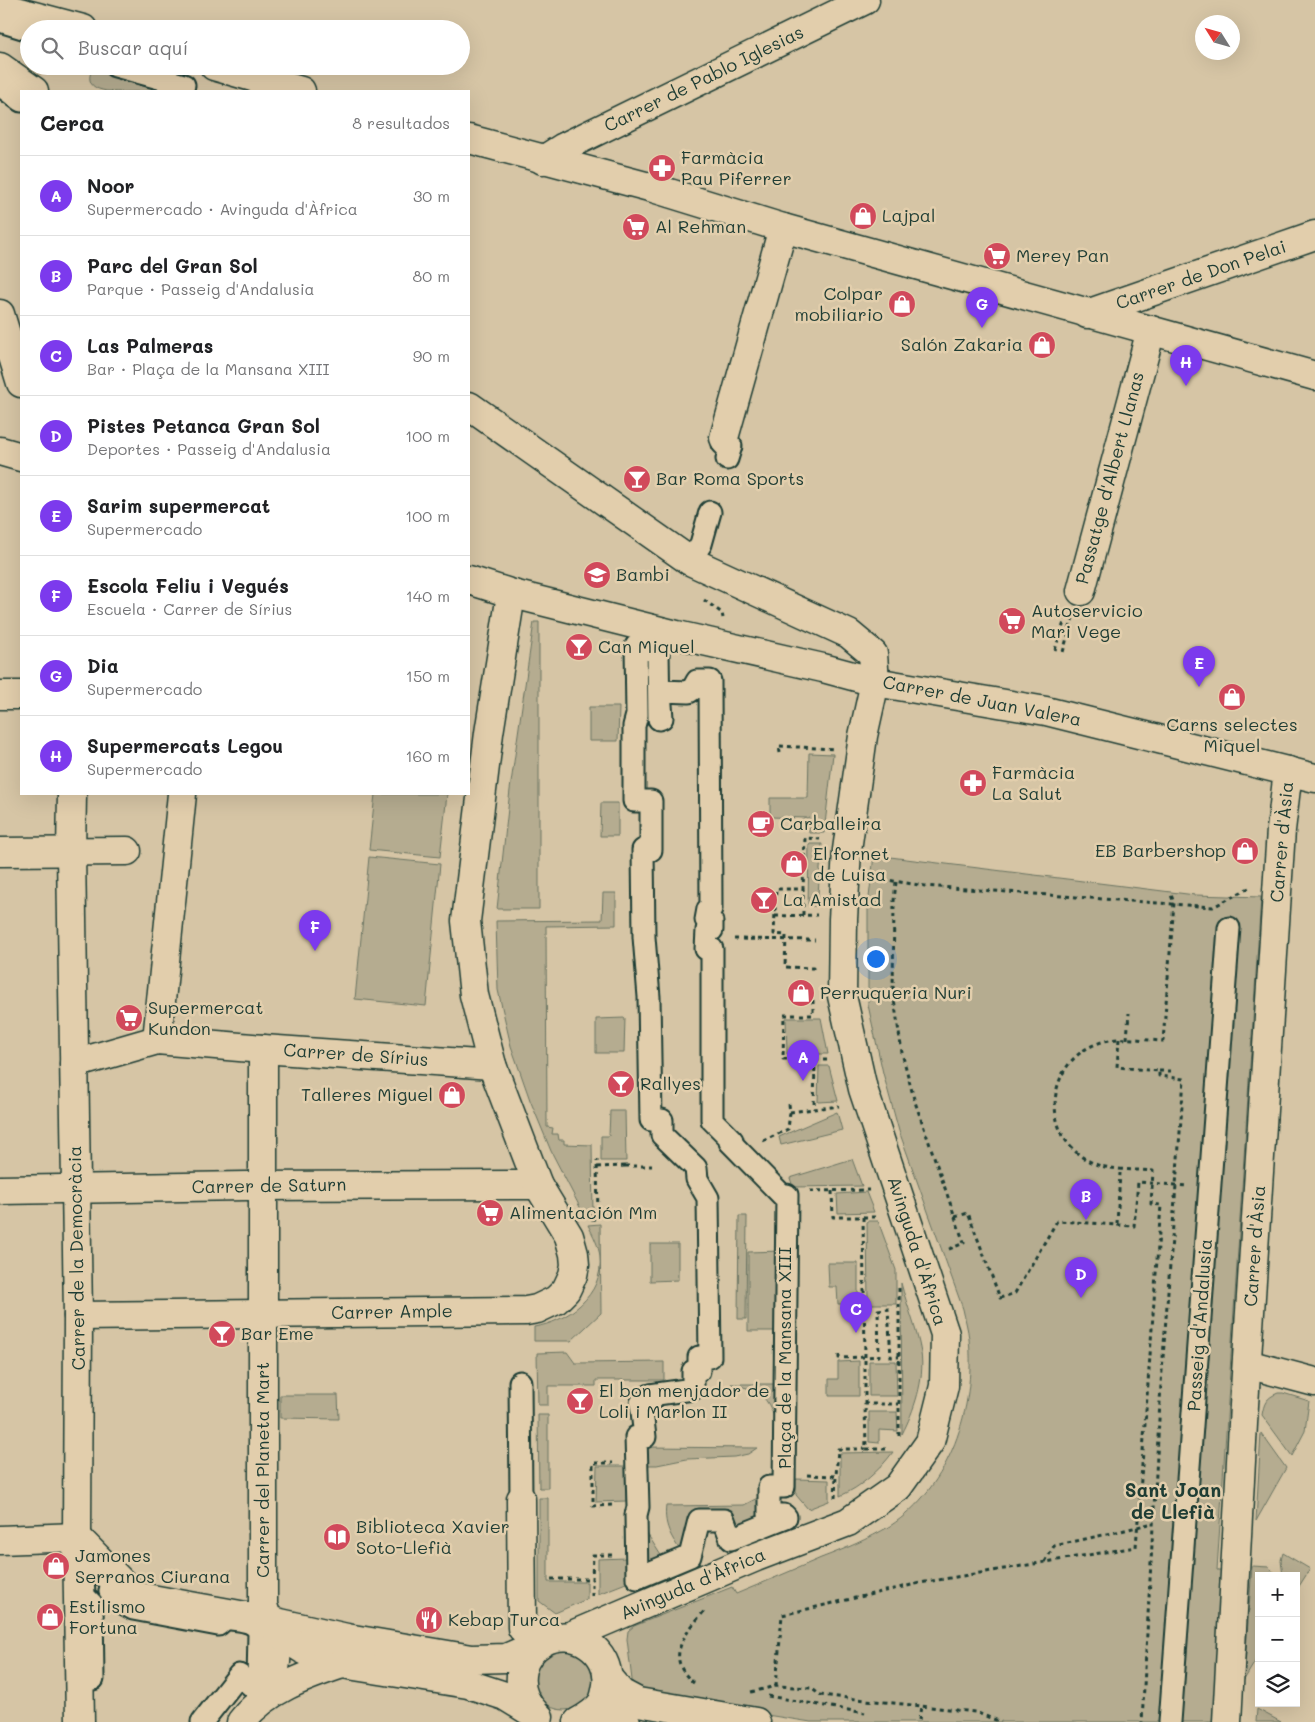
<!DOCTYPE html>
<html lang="es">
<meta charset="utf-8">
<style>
:root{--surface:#fff;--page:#f6f6f6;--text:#202124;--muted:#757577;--line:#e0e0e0;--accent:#7c3aed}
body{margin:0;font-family:Mali,sans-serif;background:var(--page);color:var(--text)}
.controls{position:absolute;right:15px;bottom:15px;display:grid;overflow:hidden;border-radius:0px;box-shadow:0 5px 20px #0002}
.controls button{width:45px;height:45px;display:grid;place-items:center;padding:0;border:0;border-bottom:1px solid var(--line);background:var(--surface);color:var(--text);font:25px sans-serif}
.compass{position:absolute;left:1195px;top:15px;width:45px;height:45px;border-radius:50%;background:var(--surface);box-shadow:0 5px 20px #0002;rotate:307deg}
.you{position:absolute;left:875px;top:958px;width:18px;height:18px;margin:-12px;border:4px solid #fff;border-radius:50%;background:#1a73e8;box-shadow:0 0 0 8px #1a73e833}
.badge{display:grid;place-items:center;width:32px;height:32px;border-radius:50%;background:var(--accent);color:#fff;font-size:16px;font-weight:700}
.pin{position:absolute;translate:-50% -41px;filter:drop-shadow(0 1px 2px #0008)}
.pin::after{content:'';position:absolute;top:26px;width:18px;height:15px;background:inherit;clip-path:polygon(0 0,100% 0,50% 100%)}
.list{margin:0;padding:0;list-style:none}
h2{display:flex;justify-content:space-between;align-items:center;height:65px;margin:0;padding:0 20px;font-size:21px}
h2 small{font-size:16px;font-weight:400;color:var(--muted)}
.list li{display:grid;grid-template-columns:32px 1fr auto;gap:15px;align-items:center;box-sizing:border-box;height:80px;padding:0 20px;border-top:1px solid var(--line)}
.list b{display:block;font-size:19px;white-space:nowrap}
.list p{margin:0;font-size:16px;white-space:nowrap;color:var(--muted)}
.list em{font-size:16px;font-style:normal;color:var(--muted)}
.icon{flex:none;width:28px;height:28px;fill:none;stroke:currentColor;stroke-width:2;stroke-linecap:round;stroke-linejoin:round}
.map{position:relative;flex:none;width:1315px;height:1722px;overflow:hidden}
.search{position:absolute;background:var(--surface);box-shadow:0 5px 20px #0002;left:20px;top:20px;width:450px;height:55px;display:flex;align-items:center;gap:12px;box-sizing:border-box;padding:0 18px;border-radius:28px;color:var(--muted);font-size:19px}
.panel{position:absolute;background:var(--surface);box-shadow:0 5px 20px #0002;left:20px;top:90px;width:450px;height:705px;border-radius:0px}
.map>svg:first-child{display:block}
.green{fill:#b5ac90;stroke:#6a7462}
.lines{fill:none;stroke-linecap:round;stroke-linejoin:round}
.pedestrian-casing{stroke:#1f3d34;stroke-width:25}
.minor-casing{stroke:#1f3d34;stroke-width:31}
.path{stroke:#1f3d34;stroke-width:3;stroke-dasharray:4 4;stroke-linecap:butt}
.pedestrian{stroke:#e2ceac;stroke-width:21}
.minor{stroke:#e2ceac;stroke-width:28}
.labels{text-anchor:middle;stroke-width:5;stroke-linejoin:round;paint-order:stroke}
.street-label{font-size:18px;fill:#1f3d34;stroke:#e2ceac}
.poi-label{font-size:18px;fill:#1f3d34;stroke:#e2ceac;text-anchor:start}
.neighbourhood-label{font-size:19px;font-weight:bold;fill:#1f3d34;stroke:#e2ceac}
</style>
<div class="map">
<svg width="1315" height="1722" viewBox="0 0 1315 1722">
<rect width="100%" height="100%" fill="#d6c5a5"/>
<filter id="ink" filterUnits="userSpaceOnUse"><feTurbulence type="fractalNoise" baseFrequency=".02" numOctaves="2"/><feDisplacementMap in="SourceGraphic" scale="10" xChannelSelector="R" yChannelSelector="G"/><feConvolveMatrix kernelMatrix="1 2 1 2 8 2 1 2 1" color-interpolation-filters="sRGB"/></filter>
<g filter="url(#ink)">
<g class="green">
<path d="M 96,66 L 115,66 L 153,85 L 151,91 C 138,91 92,97 90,80 C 89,74 92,70 96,66 Z"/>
<polygon points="534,622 539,622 539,909 497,909 510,790"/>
<polygon points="589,707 619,707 618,741 589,741"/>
<polygon points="809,753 833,754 824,833 809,833 809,818 770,817 770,798 808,798"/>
<polygon points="375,794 447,794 440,857 369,850"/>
<polygon points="601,803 618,803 618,836 600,836"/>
<polygon points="809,844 822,844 817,906 808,906"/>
<path d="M 874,855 L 1195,895 L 1261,897 L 1217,1570 L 1224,1570 L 1213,1722 L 811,1722 L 640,1695 L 633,1688 L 627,1639 L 628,1631 L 634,1626 L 732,1587 L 736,1594 C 765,1582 793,1570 821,1558 C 845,1549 868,1539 890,1526 C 950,1487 976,1408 969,1339 C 968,1329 965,1319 963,1309 L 899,1131 L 883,1073 L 868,1005 L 868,906 Z"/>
<polygon points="369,857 440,864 426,1006 355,999"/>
<polygon points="603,893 616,893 616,925 546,926 547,1127 553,1128 552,1134 558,1134 559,1140 564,1140 564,1144 592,1145 593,1215 584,1215 551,1151 530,1100 511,1046 498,990 496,921 602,920"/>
<polygon points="625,1018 624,1053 596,1053 596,1019"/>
<polygon points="786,1018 821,1018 828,1054 787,1054"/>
<polygon points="819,1066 829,1066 838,1101 818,1102"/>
<polygon points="610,1111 625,1111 626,1161 601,1161 601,1136 609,1136"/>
<polygon points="837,1112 842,1130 781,1145 779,1137"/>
<polygon points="852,1159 862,1186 793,1187 790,1178"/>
<polygon points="866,1192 874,1212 838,1213 837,1194"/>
<polygon points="739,1216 747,1216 746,1319 738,1319"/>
<polygon points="867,1221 878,1221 896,1270 896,1304 868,1304"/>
<path d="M 600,1224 L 601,1313 L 571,1341 L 534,1341 L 534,1327 C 567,1322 604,1295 600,1257 C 599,1246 593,1235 588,1225 Z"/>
<polygon points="650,1244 678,1244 678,1280 650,1281"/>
<polygon points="781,1251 782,1331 748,1331 748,1252"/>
<polygon points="828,1263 858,1263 858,1304 838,1304 837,1287 829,1287"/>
<path d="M 901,1283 C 907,1306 917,1329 921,1353 C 925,1379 914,1411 902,1434 Z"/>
<polygon points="567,1352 575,1363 664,1362 664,1380 596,1380 596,1386 548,1386 548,1405 538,1405 537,1353"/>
<polygon points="859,1361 859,1396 829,1396 829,1379 838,1379 838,1362"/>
<polygon points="869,1361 896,1361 897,1396 869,1396"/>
<path d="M 731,1384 L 785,1384 L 775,1421 C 771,1405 764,1393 747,1388 C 742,1386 736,1387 731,1384 Z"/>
<path d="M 1278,1393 L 1283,1393 L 1309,1401 L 1305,1431 L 1292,1456 L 1262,1415 C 1264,1403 1266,1398 1278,1393 Z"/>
<polygon points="280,1395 338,1395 339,1419 280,1418"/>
<polygon points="869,1412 897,1412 898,1431 879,1430 879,1443 869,1442"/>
<polygon points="538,1415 548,1415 548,1488 539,1488"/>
<polygon points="1261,1433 1286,1468 1256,1521"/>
<polygon points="646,1447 757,1448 748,1454 734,1457 687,1459 657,1465 637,1465"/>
<path d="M 893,1452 C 879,1471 861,1487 840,1496 L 840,1453 Z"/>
<polygon points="597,1466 626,1466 626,1501 596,1502"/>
<polygon points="796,1479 829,1480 829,1501 808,1509 796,1495"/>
<path d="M 769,1492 L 769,1515 L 731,1539 L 723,1520 L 699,1520 L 686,1558 C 674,1542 663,1527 666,1506 L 744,1505 Z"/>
<polygon points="539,1498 548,1498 548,1582 587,1582 587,1599 555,1613 539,1601"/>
<polygon points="643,1523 648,1535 662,1557 637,1578"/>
<polygon points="1283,1553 1310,1569 1296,1591 1296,1576 1283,1576 1281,1560"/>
<polygon points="626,1558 626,1583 598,1594 598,1559"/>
<polygon points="1252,1566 1269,1567 1274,1572 1274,1576 1259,1576 1259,1655 1244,1680"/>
<circle cx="564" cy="1680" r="30"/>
<polygon points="1257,1709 1281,1722 1256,1722"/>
</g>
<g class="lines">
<g class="pedestrian-casing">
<g id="pedestrian">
<polyline points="0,21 29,30"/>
<polyline points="115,66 184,85 182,91"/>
<polyline points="0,85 21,101"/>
<polyline points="724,438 723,444 731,446 727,459"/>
<polyline points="690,561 701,544 710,512"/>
<polygon points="636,646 658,651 659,719 662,718 660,691 689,692 692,690 697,681 710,681 711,909 708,909 706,920 712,922 712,930 707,930 706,949 712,949 712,1120 732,1140 730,1142 783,1196 787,1195 784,1487 769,1487 769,1515 784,1515 786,1517 731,1539 724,1520 699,1520 690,1556 637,1578 636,1515 638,1507 636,1437 645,1437 641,1403 651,1402 650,1395 693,1389 693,1371 699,1371 699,1357 710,1357 708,1198 697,1179 696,1168 662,1135 662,1120 651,1120 649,997 644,937 643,850 651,850 651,801 634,801 634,726 637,715"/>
<polyline points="520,1382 521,1499"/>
<path d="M 93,1679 L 92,1604 L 84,1596 C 84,1585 80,1570 92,1566 L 112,1582 L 110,1591 L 119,1601 L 133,1609 L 218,1625 L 226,1618 C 238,1621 254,1619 259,1632 L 258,1682 L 254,1688 L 239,1675 L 202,1722"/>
<polyline points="1170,1722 1229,928"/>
</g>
</g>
<g class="minor-casing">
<g id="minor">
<polyline points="0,7 83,29"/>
<polyline points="214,66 301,91"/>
<polyline points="0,67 34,91"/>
<polyline points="469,139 653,188 783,228 1315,376"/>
<polyline points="543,160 562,148 865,0"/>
<polyline points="0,314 21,383"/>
<polyline points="1087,314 1315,235"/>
<polyline points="469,406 690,561 849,634 873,654 875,682 863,736 847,850 843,919 842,996 863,1089 945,1334 944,1386 930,1442 898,1487 848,1522 756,1557 570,1636"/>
<polyline points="724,438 783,228"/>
<polyline points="0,451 21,457"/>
<polyline points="469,580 513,594 677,635 823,668 875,682 1046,711 1315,778"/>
<polyline points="1081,591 1151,330"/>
<polyline points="0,695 21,695"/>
<polyline points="72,794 71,852 78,1316 77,1537 80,1722"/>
<polyline points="0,852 127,851"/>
<polyline points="157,1040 182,794"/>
<path d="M 263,1049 L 263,1605 C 268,1623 278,1642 276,1662 C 275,1674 268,1687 264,1699"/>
<polyline points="74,1064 157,1040 263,1049 492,1065"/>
<polyline points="0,1190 245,1186 538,1185"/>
<polyline points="78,1316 526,1311 537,1309 556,1300 566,1290 573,1275 575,1265 574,1254 569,1236 538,1185 492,1065 474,995 466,921 489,733 509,607 513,594"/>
<polyline points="1247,1364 1315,1382"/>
<polyline points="521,1499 522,1628 532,1636 547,1639"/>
<polyline points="0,1540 77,1537 135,1596 267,1620 347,1638 472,1659 506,1658 537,1645"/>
<path d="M 270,1623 C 295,1648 308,1654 342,1664 L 468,1684 L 505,1696 L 539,1717"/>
<polyline points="608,1678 621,1693 638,1702 756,1722"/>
<path d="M 536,1714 C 524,1702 518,1686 522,1669 C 525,1658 533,1648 543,1642 C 573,1625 612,1650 607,1685 C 606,1691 605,1698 602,1703 C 596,1712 587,1717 578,1722"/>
<polyline points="592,1714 626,1722"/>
<path d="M 241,1722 C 265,1690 306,1676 342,1664"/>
<polyline points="1227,1722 1244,1405 1281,830 1288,771"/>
</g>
</g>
<g class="path">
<polyline points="704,600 722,613 723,618"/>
<polyline points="1055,650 1067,613"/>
<polyline points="1063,652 1073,617"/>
<polyline points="780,753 779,746 835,749"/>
<polyline points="875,878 925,886 1213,907 1249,888"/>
<polyline points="896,882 894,901 893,992 902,1053 914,1099 964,1243 947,1250"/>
<polyline points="803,915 803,889"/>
<polyline points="775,916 817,915"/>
<polyline points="734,939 815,940"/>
<polyline points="813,969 813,968 785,967 786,935 774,934 776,889 803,889 805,838 820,839"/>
<polyline points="813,1000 813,1015 784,1015 783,1059 815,1060 814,1109"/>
<polyline points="1119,1039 1117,1067 1159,1071 1159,1076 1184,1079 1161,1384 1142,1722"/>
<polyline points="1127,1039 1129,1013"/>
<polyline points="815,1060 828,1060"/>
<polyline points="1159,1071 1171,1071"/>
<polyline points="789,1104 790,1112 839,1106"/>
<polyline points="763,1141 788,1129 790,1112"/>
<polyline points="625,1166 652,1166"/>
<polyline points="597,1167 626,1166"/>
<polyline points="810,1191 869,1190"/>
<polyline points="832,1191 833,1217 863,1217 865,1357 879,1356 878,1310 888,1309 891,1357 899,1357"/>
<polyline points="863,1217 876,1217"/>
<polyline points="955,1217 968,1213 1000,1298 1015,1293 1057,1221 1134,1226 1138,1182 1187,1186"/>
<polyline points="591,1219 598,1219 597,1160"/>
<polyline points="1117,1224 1120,1173"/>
<polyline points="899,1288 899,1437"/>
<polyline points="839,1355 839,1358 865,1357 865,1404"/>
<polyline points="866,1449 890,1449"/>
<polyline points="807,1475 836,1476 838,1449 866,1449 865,1404 899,1404"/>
<polyline points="835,1498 836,1476"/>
<polyline points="612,1505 593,1506 593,1463 613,1463"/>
<polyline points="1045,1562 1054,1546 1121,1531 1153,1523"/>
<polyline points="551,1579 592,1579 593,1555 612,1555"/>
<polyline points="592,1596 592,1579"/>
<path d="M 694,1683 C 662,1657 687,1632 705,1610"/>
<path d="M 776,1686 L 782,1615 L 920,1583 L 1136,1547 L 1161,1205 L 1151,1204 L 1153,1171 C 1134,1169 1111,1171 1093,1163 C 1041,1140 1043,1065 1096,1044 C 1117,1035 1141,1040 1163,1041 L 1174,903 L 1170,892"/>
<polyline points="751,1692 776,1686 811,1688 820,1695 921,1706"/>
<polyline points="768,1696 865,1713"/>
<polyline points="919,1720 921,1706 975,1712 1001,1722"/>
</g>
<use href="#pedestrian" class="pedestrian"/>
<use href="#minor" class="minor"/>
</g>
</g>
<defs>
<g id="pharmacy-disc" transform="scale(1.4375)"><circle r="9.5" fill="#d1495b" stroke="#e2ceac"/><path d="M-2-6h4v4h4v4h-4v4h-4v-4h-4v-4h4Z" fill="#fff"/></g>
<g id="shop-disc" transform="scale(1.4375)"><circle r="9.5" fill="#d1495b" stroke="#e2ceac"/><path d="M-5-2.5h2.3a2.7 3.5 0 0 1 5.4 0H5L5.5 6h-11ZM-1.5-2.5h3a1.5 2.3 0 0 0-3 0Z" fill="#fff"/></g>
<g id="supermarket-disc" transform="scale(1.4375)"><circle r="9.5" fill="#d1495b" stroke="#e2ceac"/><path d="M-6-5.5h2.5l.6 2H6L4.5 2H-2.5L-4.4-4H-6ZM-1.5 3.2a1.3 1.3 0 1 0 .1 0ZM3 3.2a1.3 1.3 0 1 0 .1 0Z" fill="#fff"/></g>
<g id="bar-disc" transform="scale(1.4375)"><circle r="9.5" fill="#d1495b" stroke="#e2ceac"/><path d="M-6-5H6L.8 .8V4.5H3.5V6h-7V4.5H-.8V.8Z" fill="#fff"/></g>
<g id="school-disc" transform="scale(1.4375)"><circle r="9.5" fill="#d1495b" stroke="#e2ceac"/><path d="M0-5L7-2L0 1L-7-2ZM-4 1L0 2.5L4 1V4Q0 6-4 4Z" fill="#fff"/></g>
<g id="cafe-disc" transform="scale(1.4375)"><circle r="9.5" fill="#d1495b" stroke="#e2ceac"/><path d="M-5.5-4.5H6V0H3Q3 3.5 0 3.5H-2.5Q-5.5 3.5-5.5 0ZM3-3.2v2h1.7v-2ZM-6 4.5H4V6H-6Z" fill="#fff"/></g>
<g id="library-disc" transform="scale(1.4375)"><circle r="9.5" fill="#d1495b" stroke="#e2ceac"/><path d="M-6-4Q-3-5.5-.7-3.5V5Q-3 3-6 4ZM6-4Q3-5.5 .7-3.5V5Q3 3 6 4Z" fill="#fff"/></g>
<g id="restaurant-disc" transform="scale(1.4375)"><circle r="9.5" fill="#d1495b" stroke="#e2ceac"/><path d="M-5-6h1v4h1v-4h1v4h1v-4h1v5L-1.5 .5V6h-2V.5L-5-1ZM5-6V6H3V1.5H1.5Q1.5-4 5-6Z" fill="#fff"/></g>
</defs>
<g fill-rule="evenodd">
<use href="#pharmacy-disc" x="662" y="168"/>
<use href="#shop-disc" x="863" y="216"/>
<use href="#supermarket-disc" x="636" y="227"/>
<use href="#supermarket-disc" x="997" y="256"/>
<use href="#shop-disc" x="902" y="304"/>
<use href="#shop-disc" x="1042" y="345"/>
<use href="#bar-disc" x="637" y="479"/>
<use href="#school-disc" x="597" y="575"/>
<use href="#supermarket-disc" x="1012" y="621"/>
<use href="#bar-disc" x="579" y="647"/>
<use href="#shop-disc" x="1232" y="697"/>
<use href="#pharmacy-disc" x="973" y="783"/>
<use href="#cafe-disc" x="761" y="824"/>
<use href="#shop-disc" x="1245" y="851"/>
<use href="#shop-disc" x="794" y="864"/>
<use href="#bar-disc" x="764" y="900"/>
<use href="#shop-disc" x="801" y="993"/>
<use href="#supermarket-disc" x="129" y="1018"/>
<use href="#bar-disc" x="621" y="1084"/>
<use href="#shop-disc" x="452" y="1095"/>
<use href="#supermarket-disc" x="490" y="1213"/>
<use href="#bar-disc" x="222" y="1334"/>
<use href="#bar-disc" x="580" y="1401"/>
<use href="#library-disc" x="337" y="1537"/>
<use href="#shop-disc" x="56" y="1566"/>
<use href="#shop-disc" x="50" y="1617"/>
<use href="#restaurant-disc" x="429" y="1620"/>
</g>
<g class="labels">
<g class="street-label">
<text transform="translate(704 79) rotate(-26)" y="6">Carrer de Pablo Iglesias</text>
<text transform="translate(1201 275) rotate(-19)" y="6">Carrer de Don Pelai</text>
<text transform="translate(1110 478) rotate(-75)" y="6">Passatge d'Albert Llanas</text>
<text transform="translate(982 701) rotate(11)" y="6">Carrer de Juan Valera</text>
<text transform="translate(1282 842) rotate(-85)" y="6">Carrer d'Àsia</text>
<text transform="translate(356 1055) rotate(4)" y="6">Carrer de Sírius</text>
<text transform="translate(269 1186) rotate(-1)" y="6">Carrer de Saturn</text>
<text transform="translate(1255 1246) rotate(-86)" y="6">Carrer d'Àsia</text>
<text transform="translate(917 1251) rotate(72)" y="6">Avinguda d'Àfrica</text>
<text transform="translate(77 1258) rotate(-91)" y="6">Carrer de la Democràcia</text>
<text transform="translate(392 1312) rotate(-1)" y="6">Carrer Ample</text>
<text transform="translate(1200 1325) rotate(-86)" y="6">Passeig d'Andalusia</text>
<text transform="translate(785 1358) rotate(-90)" y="6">Plaça de la Mansana XIII</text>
<text transform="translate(263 1470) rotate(-90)" y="6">Carrer del Planeta Mart</text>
<text transform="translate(693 1584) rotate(-23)" y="6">Avinguda d'Àfrica</text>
</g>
<g class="poi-label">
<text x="681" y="164">Farmàcia<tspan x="681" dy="21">Pau Piferrer</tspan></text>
<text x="882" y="222">Lajpal</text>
<text x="655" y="233">Al Rehman</text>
<text x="1016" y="262">Merey Pan</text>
<text x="883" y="300" text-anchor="end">Colpar<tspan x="883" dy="21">mobiliario</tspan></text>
<text x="1023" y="351" text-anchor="end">Salón Zakaria</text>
<text x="656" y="485">Bar Roma Sports</text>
<text x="616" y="581">Bambi</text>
<text x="1031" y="617">Autoservicio<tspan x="1031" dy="21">Mari Vege</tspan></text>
<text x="598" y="653">Can Miquel</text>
<text x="1232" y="731" text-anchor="middle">Carns selectes<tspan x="1232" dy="21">Miquel</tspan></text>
<text x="992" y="779">Farmàcia<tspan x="992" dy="21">La Salut</tspan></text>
<text x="780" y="830">Carballeira</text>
<text x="1226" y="857" text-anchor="end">EB Barbershop</text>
<text x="813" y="860">El fornet<tspan x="813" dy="21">de Luisa</tspan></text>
<text x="783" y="906">La Amistad</text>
<text x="820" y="999">Perruqueria Nuri</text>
<text x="148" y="1014">Supermercat<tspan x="148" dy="21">Kundon</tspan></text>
<text x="640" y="1090">Rallyes</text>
<text x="433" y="1101" text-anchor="end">Talleres Miguel</text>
<text x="509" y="1219">Alimentación Mm</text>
<text x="241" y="1340">Bar Eme</text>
<text x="599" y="1397">El bon menjador de<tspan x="599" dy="21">Loli i Marlon II</tspan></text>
<text x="356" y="1533">Biblioteca Xavier<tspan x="356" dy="21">Soto-Llefià</tspan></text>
<text x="75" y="1562">Jamones<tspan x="75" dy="21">Serranos Ciurana</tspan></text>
<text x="69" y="1613">Estilismo<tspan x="69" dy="21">Fortuna</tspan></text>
<text x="448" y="1626">Kebap Turca</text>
</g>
<g class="neighbourhood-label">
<text x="1173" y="1497">Sant Joan<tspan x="1173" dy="22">de Llefià</tspan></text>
</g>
</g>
</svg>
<div class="controls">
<button>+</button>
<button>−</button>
<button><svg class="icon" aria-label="layers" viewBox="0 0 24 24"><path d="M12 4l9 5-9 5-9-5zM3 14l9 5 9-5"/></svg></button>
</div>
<svg class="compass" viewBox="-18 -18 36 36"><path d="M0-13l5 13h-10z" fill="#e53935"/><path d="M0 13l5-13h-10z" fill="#757577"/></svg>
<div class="you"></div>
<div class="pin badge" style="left:803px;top:1081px">A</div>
<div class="pin badge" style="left:1086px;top:1220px">B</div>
<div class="pin badge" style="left:856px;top:1333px">C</div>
<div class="pin badge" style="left:1081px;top:1298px">D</div>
<div class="pin badge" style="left:1199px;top:687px">E</div>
<div class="pin badge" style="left:315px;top:951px">F</div>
<div class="pin badge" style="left:982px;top:328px">G</div>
<div class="pin badge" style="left:1186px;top:386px">H</div>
<div class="search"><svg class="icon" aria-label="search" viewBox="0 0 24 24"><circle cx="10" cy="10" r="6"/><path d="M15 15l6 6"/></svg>Buscar aquí</div>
<section class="panel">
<h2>Cerca<small>8 resultados</small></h2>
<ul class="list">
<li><span class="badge">A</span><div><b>Noor</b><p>Supermercado · Avinguda d'Àfrica</p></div><em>30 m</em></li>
<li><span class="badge">B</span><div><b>Parc del Gran Sol</b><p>Parque · Passeig d'Andalusia</p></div><em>80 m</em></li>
<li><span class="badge">C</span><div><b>Las Palmeras</b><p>Bar · Plaça de la Mansana XIII</p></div><em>90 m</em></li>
<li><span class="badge">D</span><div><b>Pistes Petanca Gran Sol</b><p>Deportes · Passeig d'Andalusia</p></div><em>100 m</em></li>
<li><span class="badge">E</span><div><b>Sarim supermercat</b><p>Supermercado</p></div><em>100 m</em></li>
<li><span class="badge">F</span><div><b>Escola Feliu i Vegués</b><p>Escuela · Carrer de Sírius</p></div><em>140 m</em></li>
<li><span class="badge">G</span><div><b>Dia</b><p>Supermercado</p></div><em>150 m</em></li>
<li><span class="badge">H</span><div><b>Supermercats Legou</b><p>Supermercado</p></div><em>160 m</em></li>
</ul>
</section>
</div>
